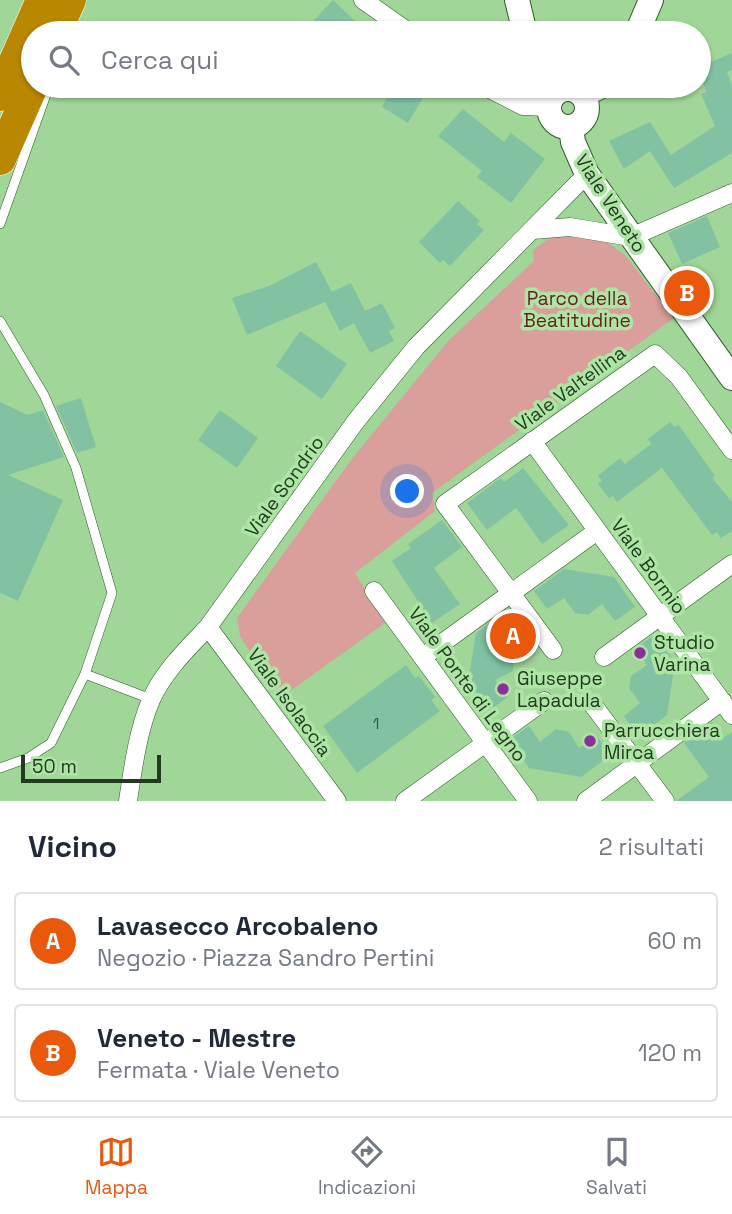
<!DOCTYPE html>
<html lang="it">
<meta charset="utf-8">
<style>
:root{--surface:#fff;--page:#f2f2f3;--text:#1f2937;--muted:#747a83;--line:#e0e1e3;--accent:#ea580c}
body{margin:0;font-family:"Space Grotesk",sans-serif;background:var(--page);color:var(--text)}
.scale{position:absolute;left:21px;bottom:18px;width:140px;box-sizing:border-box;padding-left:7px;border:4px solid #233a21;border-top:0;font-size:19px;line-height:24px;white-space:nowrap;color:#233a21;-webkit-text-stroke:5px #ade5a5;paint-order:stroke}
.you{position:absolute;left:408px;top:492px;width:24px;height:24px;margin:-18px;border:5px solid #fff;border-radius:50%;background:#1a73e8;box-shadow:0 0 0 10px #1a73e833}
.badge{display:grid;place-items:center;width:46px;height:46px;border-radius:50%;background:var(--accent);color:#fff;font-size:23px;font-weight:700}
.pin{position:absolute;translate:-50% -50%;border:4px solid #fff;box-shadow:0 2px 7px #0006}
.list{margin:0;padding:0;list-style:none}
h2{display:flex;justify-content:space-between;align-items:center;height:91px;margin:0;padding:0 28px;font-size:30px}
h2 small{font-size:23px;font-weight:400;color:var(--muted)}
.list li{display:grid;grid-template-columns:46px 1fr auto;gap:21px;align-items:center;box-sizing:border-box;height:98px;margin:0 14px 14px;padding:0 14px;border:2px solid var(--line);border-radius:7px}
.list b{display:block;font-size:26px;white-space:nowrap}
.list p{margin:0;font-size:23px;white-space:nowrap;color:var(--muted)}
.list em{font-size:23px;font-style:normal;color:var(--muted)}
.icon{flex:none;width:38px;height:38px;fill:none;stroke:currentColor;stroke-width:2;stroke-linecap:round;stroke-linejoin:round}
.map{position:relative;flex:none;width:732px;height:801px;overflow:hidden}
.search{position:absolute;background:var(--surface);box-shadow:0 2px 5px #0004;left:21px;right:21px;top:21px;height:77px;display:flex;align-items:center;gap:18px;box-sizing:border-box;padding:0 24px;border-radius:38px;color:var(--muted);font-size:26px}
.sheet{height:315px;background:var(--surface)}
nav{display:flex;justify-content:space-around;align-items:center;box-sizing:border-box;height:98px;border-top:2px solid var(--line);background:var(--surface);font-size:19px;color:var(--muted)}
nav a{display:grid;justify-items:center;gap:4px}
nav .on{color:var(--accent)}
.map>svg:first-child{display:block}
.green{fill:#da9e9b}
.building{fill:#82c2a2}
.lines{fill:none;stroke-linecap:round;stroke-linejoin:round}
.lane-casing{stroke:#295c23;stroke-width:10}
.street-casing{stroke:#295c23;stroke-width:19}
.secondary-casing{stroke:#295c23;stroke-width:26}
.highway-casing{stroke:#fff;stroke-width:33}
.lane{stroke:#fff;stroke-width:9}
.street{stroke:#fff;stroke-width:18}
.secondary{stroke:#fff;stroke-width:24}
.highway{stroke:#ba8700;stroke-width:32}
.poi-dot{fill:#8b309b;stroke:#ade5a5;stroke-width:2.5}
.labels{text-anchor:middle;stroke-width:7;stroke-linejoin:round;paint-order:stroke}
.number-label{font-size:16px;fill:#3b5c41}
.street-label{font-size:19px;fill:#233a21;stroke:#ade5a5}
.park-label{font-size:19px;fill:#6b1c20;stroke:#ade5a5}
.poi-label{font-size:19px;fill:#233a21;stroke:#ade5a5;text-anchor:start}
</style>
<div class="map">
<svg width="732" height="801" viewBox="0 0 732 801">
<rect width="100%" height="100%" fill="#a0d798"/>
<polygon class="green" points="570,233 605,241 625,255 674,318 432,493 435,511 355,573 385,623 279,699 240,636 237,618 351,460 449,340 534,261 533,250 551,237"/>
<g class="building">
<polygon points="333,0 356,22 353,24 365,33 302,33"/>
<polygon points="732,53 732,70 727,72 732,85 732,153 674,188 650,151 624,169 609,141 650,122 671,155 715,126 701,94 706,92 699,67"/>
<polygon points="394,86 430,86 408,123 382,107"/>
<polygon points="463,109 504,142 511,133 545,159 511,203 477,177 482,171 438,136"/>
<polygon points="458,201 480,221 477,224 484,230 450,266 443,260 440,263 419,242"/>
<polygon points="707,216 720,247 682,264 668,233"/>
<polygon points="316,262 332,292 351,283 365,311 382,303 395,328 389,331 394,341 370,353 354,323 340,331 325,302 247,335 232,298 269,286"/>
<polygon points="300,331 347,364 322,399 276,366"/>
<polygon points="81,398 96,447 77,453 56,406"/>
<polygon points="0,402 28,415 43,410 64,457 8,475 63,500 18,601 0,593"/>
<polygon points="220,410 258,438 237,468 198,440"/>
<polygon points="670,422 675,427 678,424 715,476 712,478 732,502 732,531 721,538 717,532 712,535 662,468 617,502 613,496 609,498 598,484 602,481 598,476 620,458 625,464 651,444 648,439"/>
<polygon points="523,468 569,525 542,544 516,508 487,530 467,503 501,478 504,482"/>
<polygon points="442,520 462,547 434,568 460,604 432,623 392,561 411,548 408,544"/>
<polygon points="564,569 614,577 635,607 615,621 602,604 588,615 575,613 564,598 547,609 534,591"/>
<polygon points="506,611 519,630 502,642 514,658 513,671 495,680 508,697 489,711 468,682 476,633"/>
<polygon points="655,634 675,662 667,715 638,737 624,716 640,703 629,688 631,676 647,665 635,649"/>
<polygon points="406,665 415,678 419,676 435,697 431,700 440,711 357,773 323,726"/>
<polygon points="712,722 723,738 732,732 732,801 676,801 709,777 684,743"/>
<polygon points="529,726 540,742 556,729 569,732 579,748 597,736 611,755 581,777 529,768 509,740"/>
</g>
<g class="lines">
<g class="lane-casing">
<g id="lane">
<polyline points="0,224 49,86"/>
<polyline points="0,321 44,395 76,468 112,593 85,674 51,743 28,758 0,768"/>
<polyline points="85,674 151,699"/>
</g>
</g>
<g class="street-casing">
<g id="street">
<polyline points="363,0 410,33"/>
<polyline points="484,86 523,106 549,107"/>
<polyline points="533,230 570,227 631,237 732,193"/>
<polyline points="532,441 732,715"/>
<polyline points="374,591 528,801"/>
<polyline points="208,627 337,801"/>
<polyline points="553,650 445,504 655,354 679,377 732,450"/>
<polyline points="423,657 597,531"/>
<polyline points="604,657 732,564"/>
<polyline points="593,705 665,801"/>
<path d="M 128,801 C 133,768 138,730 151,700 C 163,672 188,648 208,627 L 356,421 L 416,347 L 587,174"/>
<polyline points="405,801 544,701"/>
<polyline points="586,801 722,701"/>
</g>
</g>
<g class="secondary-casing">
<g id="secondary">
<polyline points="517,0 525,33"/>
<polyline points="637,33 651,0"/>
<circle cx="568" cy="108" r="19"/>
<polyline points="582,95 602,86"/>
<polyline points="571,127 573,142 587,174 732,378"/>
</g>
</g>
<g class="highway-casing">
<g id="highway">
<polyline points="55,33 70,0"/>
<polyline points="0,95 42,0"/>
<polyline points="0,159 33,84"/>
</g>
</g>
<use href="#lane" class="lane"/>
<use href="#street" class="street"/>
<use href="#secondary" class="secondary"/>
<use href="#highway" class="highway"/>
</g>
<g class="poi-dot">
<circle cx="640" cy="653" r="7"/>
<circle cx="503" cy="689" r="7"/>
<circle cx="590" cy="741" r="7"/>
</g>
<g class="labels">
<g class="number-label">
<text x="376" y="729">1</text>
</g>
<g class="street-label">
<text transform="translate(611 203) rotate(57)" y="7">Viale Veneto</text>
<text transform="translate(570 388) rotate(-36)" y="7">Viale Valtellina</text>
<text transform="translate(284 486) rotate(-54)" y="7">Viale Sondrio</text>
<text transform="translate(649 566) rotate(54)" y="7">Viale Bormio</text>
<text transform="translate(468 684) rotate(54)" y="7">Viale Ponte di Legno</text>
<text transform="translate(290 702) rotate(54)" y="7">Viale Isolaccia</text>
</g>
<g class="park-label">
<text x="577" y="305">Parco della<tspan x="577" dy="22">Beatitudine</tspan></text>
</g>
<g class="poi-label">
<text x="654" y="649">Studio<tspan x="654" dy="22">Varina</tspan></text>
<text x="517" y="685">Giuseppe<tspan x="517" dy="22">Lapadula</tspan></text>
<text x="604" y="737">Parrucchiera<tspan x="604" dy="22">Mirca</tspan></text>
</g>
</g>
</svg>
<div class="scale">50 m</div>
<div class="you"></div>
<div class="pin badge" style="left:513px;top:636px">A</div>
<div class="pin badge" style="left:687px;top:293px">B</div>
<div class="search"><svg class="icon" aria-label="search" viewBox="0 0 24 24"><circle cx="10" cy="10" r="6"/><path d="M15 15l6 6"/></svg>Cerca qui</div>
</div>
<section class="sheet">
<h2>Vicino<small>2 risultati</small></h2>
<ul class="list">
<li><span class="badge">A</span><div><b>Lavasecco Arcobaleno</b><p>Negozio · Piazza Sandro Pertini</p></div><em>60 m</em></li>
<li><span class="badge">B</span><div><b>Veneto - Mestre</b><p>Fermata · Viale Veneto</p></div><em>120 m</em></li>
</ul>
</section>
<nav>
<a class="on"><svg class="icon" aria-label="map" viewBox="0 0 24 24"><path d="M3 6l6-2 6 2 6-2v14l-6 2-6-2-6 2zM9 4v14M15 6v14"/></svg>Mappa</a>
<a><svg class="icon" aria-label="directions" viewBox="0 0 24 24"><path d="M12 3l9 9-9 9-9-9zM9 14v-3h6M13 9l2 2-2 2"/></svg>Indicazioni</a>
<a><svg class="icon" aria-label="saved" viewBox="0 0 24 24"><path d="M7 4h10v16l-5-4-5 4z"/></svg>Salvati</a>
</nav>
